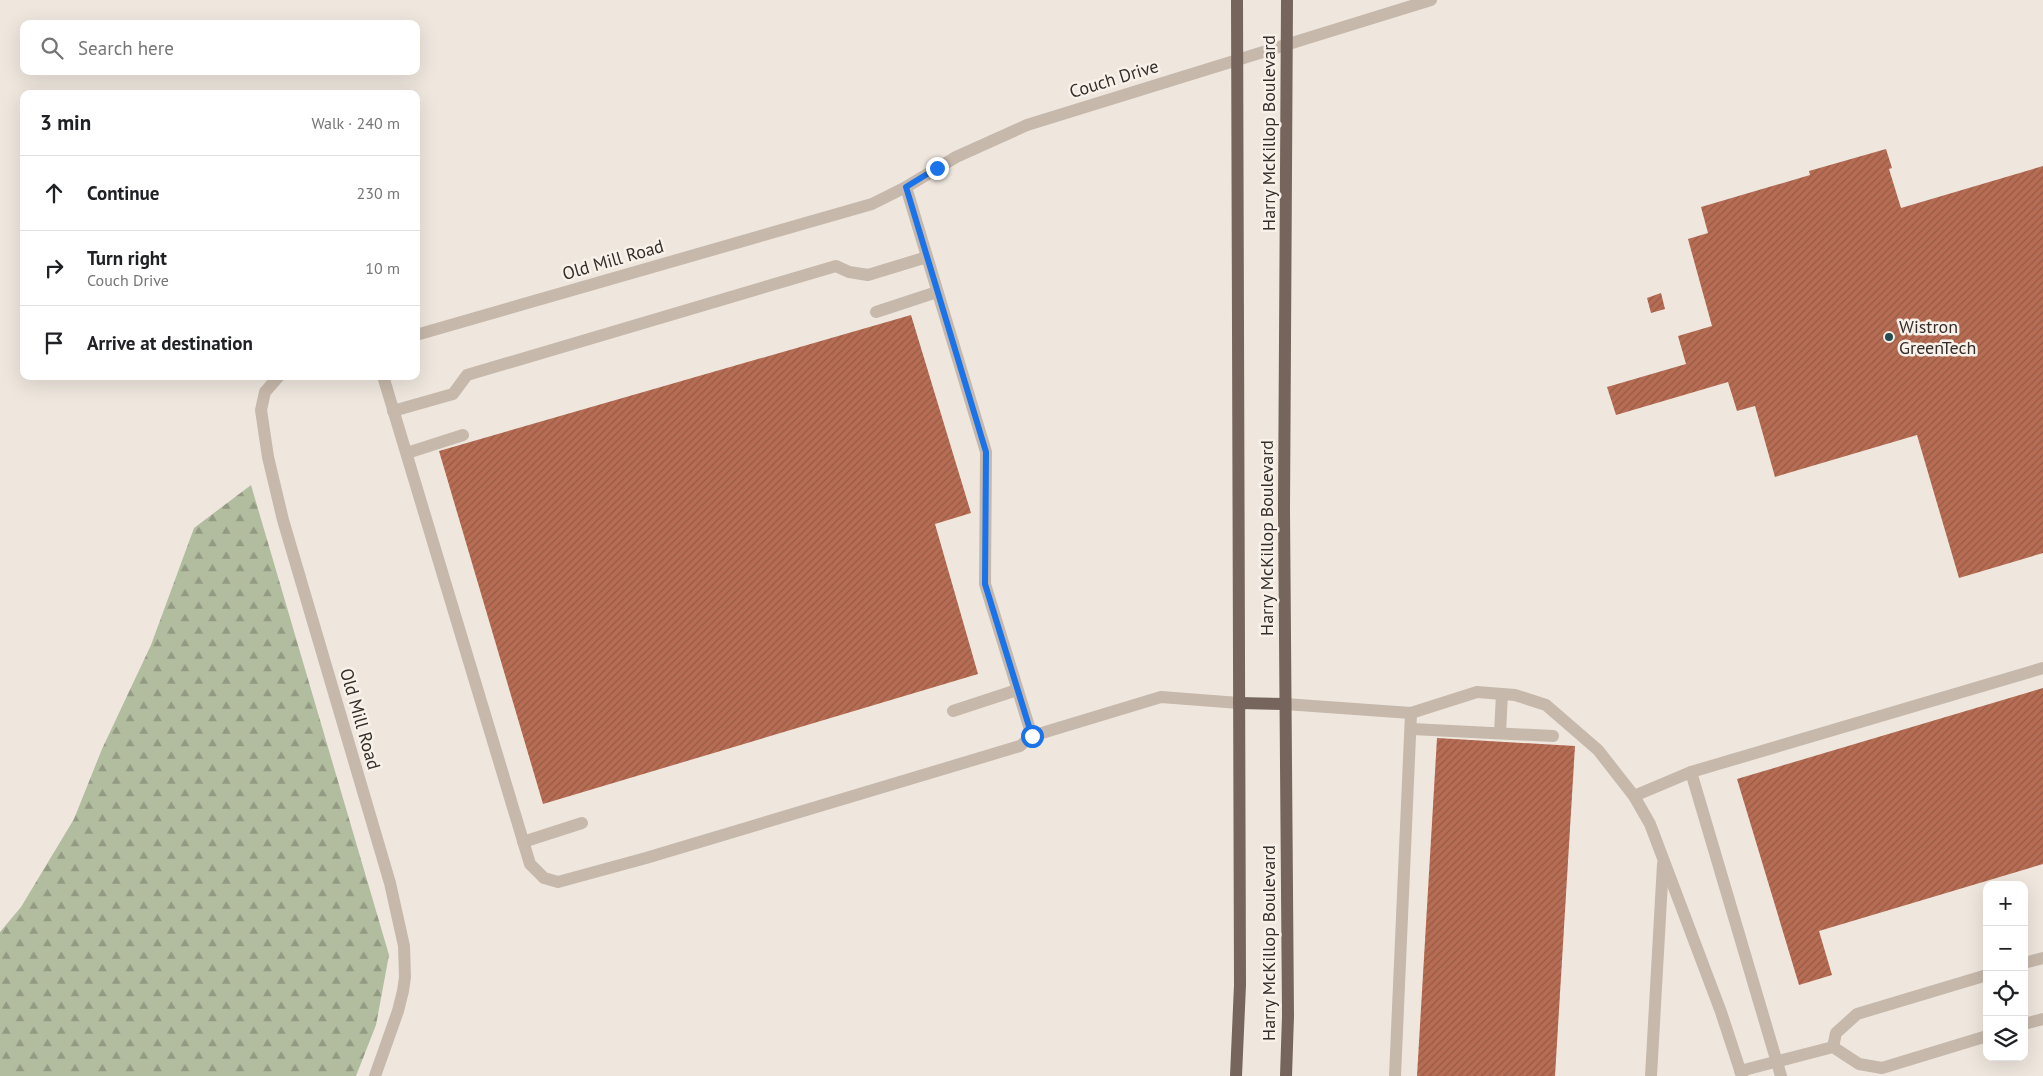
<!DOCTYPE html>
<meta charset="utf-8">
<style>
:root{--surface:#fff;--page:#f6f6f6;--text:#202124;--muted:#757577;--line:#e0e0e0}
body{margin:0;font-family:"PT Sans",sans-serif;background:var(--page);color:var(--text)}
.controls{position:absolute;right:15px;bottom:15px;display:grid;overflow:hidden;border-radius:10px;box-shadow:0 5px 20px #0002}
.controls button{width:45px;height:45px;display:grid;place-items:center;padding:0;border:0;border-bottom:1px solid var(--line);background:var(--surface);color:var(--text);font:25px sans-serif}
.stop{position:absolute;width:15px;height:15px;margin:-11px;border:4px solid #1a73e8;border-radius:50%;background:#fff}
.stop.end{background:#1a73e8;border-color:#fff;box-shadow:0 1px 5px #0008}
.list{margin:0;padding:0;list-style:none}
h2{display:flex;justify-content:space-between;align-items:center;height:65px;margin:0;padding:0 20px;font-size:21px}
h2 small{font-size:16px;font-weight:400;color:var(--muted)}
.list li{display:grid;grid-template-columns:32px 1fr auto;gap:15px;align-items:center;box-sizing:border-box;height:75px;padding:0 20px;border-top:1px solid var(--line)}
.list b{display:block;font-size:19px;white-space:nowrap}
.list p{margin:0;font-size:16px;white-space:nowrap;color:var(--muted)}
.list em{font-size:16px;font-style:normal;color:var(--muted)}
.icon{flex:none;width:28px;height:28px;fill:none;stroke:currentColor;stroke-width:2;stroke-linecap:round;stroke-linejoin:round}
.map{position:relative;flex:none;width:2043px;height:1076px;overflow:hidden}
.search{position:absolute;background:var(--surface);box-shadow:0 5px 20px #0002;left:20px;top:20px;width:400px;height:55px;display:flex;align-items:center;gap:12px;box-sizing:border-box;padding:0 18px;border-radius:10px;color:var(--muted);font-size:19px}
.panel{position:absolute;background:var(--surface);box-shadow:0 5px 20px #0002;left:20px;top:90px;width:400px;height:290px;border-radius:10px}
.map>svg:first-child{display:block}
.forest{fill:url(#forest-firs)}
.building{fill:url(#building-hatch)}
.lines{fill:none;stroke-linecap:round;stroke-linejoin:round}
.minor{stroke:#c6b8ab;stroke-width:12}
.major{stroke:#75655c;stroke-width:12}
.route{stroke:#1a73e8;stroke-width:6}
.poi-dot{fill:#244e51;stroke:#f7f1ea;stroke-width:2}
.labels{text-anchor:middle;stroke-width:5;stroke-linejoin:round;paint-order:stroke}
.street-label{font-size:18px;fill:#352d29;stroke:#f7f1ea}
.poi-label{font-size:18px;fill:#352d29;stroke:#f7f1ea;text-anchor:start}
</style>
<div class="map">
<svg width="2043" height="1076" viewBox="0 0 2043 1076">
<defs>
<pattern id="forest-firs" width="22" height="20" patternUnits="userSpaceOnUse" patternTransform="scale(1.25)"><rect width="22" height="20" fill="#b2bd9f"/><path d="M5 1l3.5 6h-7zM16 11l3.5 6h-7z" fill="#929a82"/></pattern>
<pattern id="building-hatch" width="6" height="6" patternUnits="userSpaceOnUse" patternTransform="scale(1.25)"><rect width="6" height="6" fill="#b76d54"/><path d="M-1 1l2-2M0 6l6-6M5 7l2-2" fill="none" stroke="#965a46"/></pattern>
</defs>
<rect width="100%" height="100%" fill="#efe7de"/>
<polygon class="forest" points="251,485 389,955 376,1025 356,1076 0,1076 0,932 21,907 74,819 102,749 151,645 194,528"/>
<g class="building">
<polygon points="1886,149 1892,168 1889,169 1901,208 2043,166 2043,553 1959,578 1917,435 1775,477 1755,406 1737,411 1728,382 1616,415 1607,387 1686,364 1678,336 1712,326 1688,239 1708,233 1701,207 1810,175 1809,171"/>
<polygon points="1661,293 1665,309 1651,313 1647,298"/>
<polygon points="911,315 971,513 935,524 978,674 543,804 439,451"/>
<polygon points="2043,688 2043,864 1819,931 1832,975 1799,985 1737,779"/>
<polygon points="1437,738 1575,746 1555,1076 1417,1076"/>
</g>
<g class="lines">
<g class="minor">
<polyline points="876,312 937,292"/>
<polyline points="416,335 872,204 906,187 956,157 1027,125 1431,0"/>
<polyline points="279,376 265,392 261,410 268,457 283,520 390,883 404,946 405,977 403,991 398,1011 375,1076"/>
<polyline points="383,376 530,864 544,878 558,882 646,858 1020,746 1032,736 985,584 986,452 906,187"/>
<polyline points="393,411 453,394 467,375 836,266 849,272 868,275 927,257"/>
<polyline points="407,453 463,435"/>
<polyline points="1285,704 1411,713 1477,692 1515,695 1546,705 1598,750 1634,796 1650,824 1721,1012 1742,1076"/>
<polyline points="953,711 1017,690"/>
<polyline points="1412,729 1553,736"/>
<polyline points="1500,733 1502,694"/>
<polyline points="1032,736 1161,697 1239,703"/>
<polyline points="1691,772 1781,1076"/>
<polyline points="1634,796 1691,772 2043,668"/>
<polyline points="523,842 582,823"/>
<polyline points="2024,963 2043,958"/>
<polyline points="2024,1024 2043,1019"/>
<polyline points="1833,1047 1836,1033 1857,1014 1987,975"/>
<polyline points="1740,1071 1833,1047 1859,1064 1882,1068 1987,1036"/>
<polyline points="1395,1076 1411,713"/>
<polyline points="1651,1076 1663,864"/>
</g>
<g class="major">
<polyline points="1239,703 1285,704"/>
<polyline points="1236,1076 1240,985 1237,0"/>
<polyline points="1286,1076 1288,1016 1284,511 1287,0"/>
</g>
</g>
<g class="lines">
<polyline class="route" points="937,168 906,187 986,452 985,584 1032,736"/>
</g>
<circle class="poi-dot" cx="1889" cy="337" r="5"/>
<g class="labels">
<g class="street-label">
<text transform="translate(1114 79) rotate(-17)" y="6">Couch Drive</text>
<text transform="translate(1269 133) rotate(-90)" y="6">Harry McKillop Boulevard</text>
<text transform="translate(613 260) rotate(-16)" y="6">Old Mill Road</text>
<text transform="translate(1267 538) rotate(-90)" y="6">Harry McKillop Boulevard</text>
<text transform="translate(360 719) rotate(74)" y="6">Old Mill Road</text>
<text transform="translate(1269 943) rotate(-90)" y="6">Harry McKillop Boulevard</text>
</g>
<g class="poi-label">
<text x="1899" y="333">Wistron<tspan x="1899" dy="21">GreenTech</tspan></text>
</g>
</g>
</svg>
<div class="controls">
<button>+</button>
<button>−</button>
<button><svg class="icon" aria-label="locate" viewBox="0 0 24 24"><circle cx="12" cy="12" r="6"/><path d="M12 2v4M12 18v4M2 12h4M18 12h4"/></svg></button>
<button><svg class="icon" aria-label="layers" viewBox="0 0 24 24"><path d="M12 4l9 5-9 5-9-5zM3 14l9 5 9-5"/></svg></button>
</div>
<div class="stop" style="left:1032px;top:736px"></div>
<div class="stop end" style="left:937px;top:168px"></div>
<div class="search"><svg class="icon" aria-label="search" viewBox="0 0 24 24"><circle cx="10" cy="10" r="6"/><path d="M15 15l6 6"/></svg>Search here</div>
<section class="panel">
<h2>3 min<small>Walk · 240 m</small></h2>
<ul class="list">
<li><svg class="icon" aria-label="ahead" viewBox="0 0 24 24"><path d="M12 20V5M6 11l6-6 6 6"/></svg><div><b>Continue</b></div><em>230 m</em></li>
<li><svg class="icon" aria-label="right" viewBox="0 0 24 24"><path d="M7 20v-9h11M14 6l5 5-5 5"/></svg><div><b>Turn right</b><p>Couch Drive</p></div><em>10 m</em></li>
<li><svg class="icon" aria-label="arrive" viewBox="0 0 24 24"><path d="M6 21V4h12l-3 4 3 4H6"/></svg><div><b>Arrive at destination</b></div></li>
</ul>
</section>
</div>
